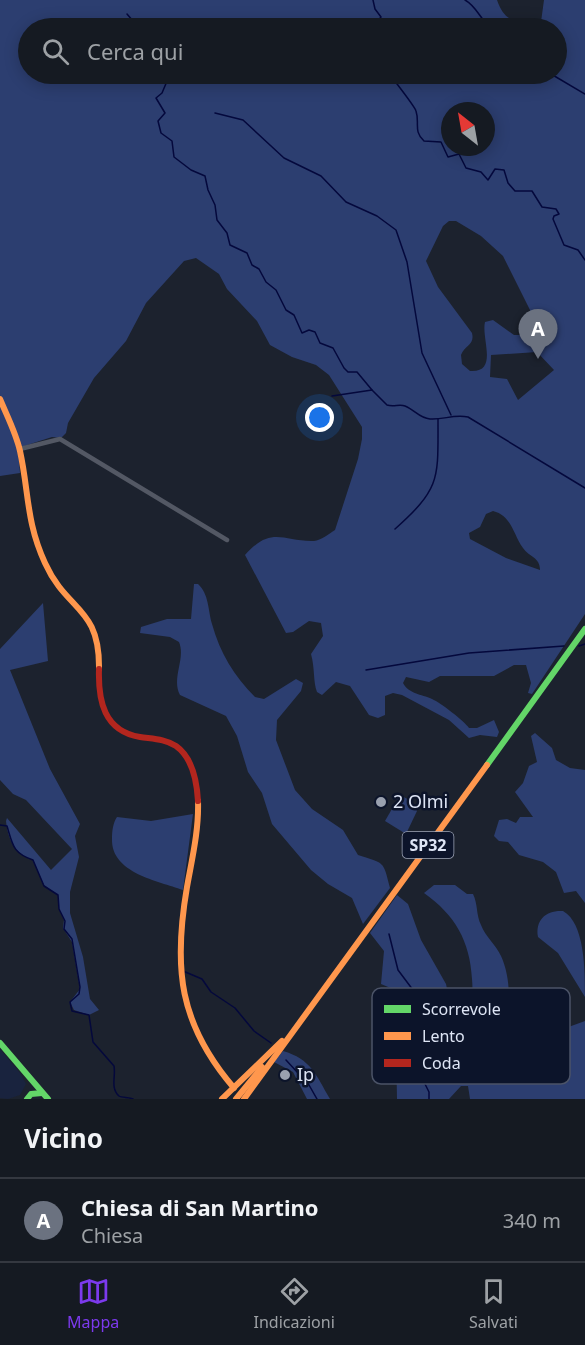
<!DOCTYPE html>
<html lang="it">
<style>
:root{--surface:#151a22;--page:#22272f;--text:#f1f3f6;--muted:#9da1a5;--line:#343840;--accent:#7c3aed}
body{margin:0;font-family:"Noto Sans",sans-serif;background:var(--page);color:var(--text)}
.compass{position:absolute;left:441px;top:102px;width:54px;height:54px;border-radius:50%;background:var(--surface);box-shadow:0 3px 15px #0003;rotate:329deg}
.you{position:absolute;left:320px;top:418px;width:21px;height:21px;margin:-15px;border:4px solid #fff;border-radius:50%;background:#1a73e8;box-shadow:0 0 0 9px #1a73e833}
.badge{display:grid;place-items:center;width:39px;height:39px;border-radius:50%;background:var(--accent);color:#fff;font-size:20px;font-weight:700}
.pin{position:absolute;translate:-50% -50px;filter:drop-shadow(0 2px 3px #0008)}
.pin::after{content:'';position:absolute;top:32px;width:21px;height:18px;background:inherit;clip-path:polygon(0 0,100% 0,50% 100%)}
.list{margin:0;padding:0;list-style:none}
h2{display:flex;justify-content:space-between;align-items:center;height:78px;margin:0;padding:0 24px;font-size:26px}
h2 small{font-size:20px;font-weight:400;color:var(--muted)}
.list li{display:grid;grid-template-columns:39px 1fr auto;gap:18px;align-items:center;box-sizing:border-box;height:84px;padding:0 24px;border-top:2px solid var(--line)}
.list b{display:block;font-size:22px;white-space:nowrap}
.list p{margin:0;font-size:20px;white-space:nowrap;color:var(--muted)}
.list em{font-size:20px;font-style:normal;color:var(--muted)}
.icon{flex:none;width:33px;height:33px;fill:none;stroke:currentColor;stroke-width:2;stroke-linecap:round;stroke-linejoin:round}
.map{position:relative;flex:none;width:585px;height:1099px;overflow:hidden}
.search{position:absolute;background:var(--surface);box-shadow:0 3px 15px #0003;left:18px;right:18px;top:18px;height:66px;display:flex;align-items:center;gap:15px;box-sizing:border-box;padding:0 21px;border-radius:33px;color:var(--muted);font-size:22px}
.sheet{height:162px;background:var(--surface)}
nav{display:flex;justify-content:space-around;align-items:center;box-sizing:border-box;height:84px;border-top:2px solid var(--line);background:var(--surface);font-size:16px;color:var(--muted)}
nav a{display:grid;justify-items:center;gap:3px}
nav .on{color:var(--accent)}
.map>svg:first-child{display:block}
.built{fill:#19233e}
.green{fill:#2c3e70;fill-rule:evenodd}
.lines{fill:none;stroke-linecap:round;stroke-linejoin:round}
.stream{stroke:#04083c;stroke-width:1.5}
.street{stroke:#535864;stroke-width:4.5}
.fast{stroke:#63d668;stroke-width:6}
.slow{stroke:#ff974d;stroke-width:6}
.jam{stroke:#b3261e;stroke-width:6}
.poi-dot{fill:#9aa1af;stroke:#0c142a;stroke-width:2}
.labels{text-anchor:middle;stroke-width:5;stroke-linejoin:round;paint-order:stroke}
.shield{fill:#0c142a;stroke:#9fa6b8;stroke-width:1.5}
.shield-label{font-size:16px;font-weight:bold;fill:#dee5f5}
.poi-label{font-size:18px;fill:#dee5f5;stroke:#0c142a;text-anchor:start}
.key{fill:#0c142a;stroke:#4b5367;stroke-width:1.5}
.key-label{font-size:16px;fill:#dee5f5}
</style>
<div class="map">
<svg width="585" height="1099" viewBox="0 0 585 1099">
<rect width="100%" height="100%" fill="#1c222e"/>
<polygon class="built" points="0,1049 20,1073 26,1084 20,1095 8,1099 0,1098"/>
<g class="green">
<path d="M 0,0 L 497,0 C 503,17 510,21 527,24 C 534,25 536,26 541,22 L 544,0 L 585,0 L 585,614 L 532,694 L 528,693 L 531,683 L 526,665 L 514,665 L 494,676 L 440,676 L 429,682 L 406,677 L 403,683 C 409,694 421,694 432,699 C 441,703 464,721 469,728 L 477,728 L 494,720 L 499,732 L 497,737 L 480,735 L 469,738 L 449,720 L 402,695 L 393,693 L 385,696 L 385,715 L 378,718 L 369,715 L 350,686 L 336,682 L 322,695 L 317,692 C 313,682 315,668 311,654 L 323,636 L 321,623 L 309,621 L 293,632 L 286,633 L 245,555 C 272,525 283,542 314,541 C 321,540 329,534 335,530 L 358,459 L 362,439 L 362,427 L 329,375 L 316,365 L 292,357 L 270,345 L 257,321 L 227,289 L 219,274 L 196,258 L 184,261 L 146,303 L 126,341 L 94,378 L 68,423 L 66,433 L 61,438 L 52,437 L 18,448 L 20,473 L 0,476 ZM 28,28 L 556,28 L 556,74 L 28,74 ZM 450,111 L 486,111 L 486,147 L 450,147 ZM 449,221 L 456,221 L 481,236 L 503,256 L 530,310 L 531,329 L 522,335 L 514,335 L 493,320 L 485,322 C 481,338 499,373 470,371 L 462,364 L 461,355 C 465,345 475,345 472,333 L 438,287 L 426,261 L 443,226 ZM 537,352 L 554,370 L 518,400 L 507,379 L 490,377 L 491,355 ZM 493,511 C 512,516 513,534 523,548 C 529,557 540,557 540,570 L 506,558 L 470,539 L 469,533 L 480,527 L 486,514 Z"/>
<path d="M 194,584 L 198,584 C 209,594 208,610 212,624 C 220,653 234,676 255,697 L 264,699 L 296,679 L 303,683 L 301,691 L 277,720 L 276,740 L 295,790 L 312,809 L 343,830 L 358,855 C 385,864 383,860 390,888 L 363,924 L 352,898 L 328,884 L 311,870 L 272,824 L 262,793 L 248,772 L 237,736 L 226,716 L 180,695 C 171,678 186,659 179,642 L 170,637 L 140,633 L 141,627 L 167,619 L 191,619 Z"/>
<path d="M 43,603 L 48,661 L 10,670 L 50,769 L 80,824 L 75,836 L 79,857 L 70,892 L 70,913 L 83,957 L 90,999 L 99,1010 L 89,1015 L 74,1010 L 70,1002 L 80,989 L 72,942 L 63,928 L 64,920 L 59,909 L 58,895 L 44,885 L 33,860 C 15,854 8,840 6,821 L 7,818 L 51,870 L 72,849 L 26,800 L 13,794 L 0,780 L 0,649 Z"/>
<polygon points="535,733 552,748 556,760 570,768 585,770 585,903 576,891 564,893 556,872 543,862 519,855 508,842 499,841 494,836 499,820 507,819 516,823 520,817 533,817 515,792 523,783 529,766 537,762 531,736"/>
<polygon points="400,795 411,801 417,811 406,834 385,821"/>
<path d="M 193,814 L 183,890 C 158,881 111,873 112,839 C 112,831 113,823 117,817 L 151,821 Z"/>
<path d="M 434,885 L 455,885 L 467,894 L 473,894 C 478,904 476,915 481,925 C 485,936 496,945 501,956 C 512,980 513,1020 493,1040 C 483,1050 468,1052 456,1060 L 456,1065 L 466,1079 L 486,1075 C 496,1084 521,1084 533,1080 C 538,1063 531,1045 535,1028 L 531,1024 L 530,1002 L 536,1005 L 538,1016 L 546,1019 L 544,1026 L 537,1030 L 541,1037 L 585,1021 L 585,1099 L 470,1099 L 468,1086 L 461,1086 L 449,1099 L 397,1099 L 396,1048 L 400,992 L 381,984 L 384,951 L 370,933 L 397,895 L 408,904 L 421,940 L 446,984 L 452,1013 L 458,1017 L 466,1015 C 473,1005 473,991 472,979 C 470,941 455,915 424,893 Z"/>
<path d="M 563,911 C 585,923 585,971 585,997 L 558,953 L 538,937 C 535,920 546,910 563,911 Z"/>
<path d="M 283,1051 C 311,1059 316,1075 330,1099 L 307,1099 L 293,1072 L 274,1062 Z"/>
</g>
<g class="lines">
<g class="stream">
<path d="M 465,0 C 478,7 480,21 492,28"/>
<polyline points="127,14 139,28"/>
<polyline points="372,28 381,17 375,9 373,0"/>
<polyline points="170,74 162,93 156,98 165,113 158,121 161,133 172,141 174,157 191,170 205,176 208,190 215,205 217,220 227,233 230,245 247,253 252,265 259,269 266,282 276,290 286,310 294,315 302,333 309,330 315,332 320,343 333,348 344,368 348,372 357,372 372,390 332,396"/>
<path d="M 375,74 L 379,79 L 394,80 C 397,84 415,107 416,111 C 420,123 413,131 424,141 L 441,142 L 448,157 L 459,154 L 466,168 L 481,172 L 488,180 L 495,169 L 504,170 L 508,183 L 515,191 L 532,191 L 542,207 L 556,209 L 559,214 L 554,216 L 553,219 L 564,245 L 578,250 L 585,260"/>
<polyline points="551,74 585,94"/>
<polyline points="215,113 243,120 284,158 321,176 346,202 377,216 396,230 407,262 422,353 451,415"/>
<path d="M 372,390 L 387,405 C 393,407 400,404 405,406 C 415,410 419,418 430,419 C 444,420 453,414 468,417 L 585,488"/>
<path d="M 395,529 C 441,488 438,479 438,419"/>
<polyline points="579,646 585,644"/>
<polyline points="366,670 469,653 564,646"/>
<path d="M 0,825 L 7,826 C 13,846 13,853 33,860 L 44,886 L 58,895 L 59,909 L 65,921 L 64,929 L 72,939 L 80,987 L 79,994 L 70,1002 L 72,1011 L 89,1015 L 93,1042 L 114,1066 C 116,1076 110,1088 119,1096 C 122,1098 129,1097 133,1099"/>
<polyline points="389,934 398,970 413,990 414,999 412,1009 418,1024 416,1040 425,1054 421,1076 429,1092 429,1099"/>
<polyline points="183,971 202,979 211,992 235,1008 254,1031 271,1043"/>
<polyline points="286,1060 309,1085 317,1099"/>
</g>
<polyline class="street" points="20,449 60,439 227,540"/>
<g class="fast">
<polyline points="487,765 585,629"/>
<polyline points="0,1043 48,1099"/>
<polyline points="27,1099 31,1094 42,1093"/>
</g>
<g class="slow">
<path d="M 0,399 C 7,416 16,433 20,451 C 29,492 26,522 45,563 C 67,612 100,606 99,669"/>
<path d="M 198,801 C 199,830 192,859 187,887 C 173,968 179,1024 234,1088"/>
<polyline points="222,1099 282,1041"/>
<polyline points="236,1099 262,1067"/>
<polyline points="244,1099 487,765"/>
</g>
<path class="jam" d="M 99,669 C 98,701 104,731 140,737 C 153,739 165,739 176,746 C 193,758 197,783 198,801"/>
</g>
<g class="poi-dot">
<circle cx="381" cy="802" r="6"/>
<circle cx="285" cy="1075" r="6"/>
</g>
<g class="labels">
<rect class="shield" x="402.5" y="832" width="51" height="26" rx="4.5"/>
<g class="shield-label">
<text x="428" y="851">SP32</text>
</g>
<g class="poi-label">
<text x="393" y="808">2 Olmi</text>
<text x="297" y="1081">Ip</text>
</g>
</g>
<rect x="372" y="988" width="198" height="96" rx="9" class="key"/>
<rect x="384" y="1005" width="27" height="8" fill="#63d668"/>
<rect x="384" y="1032" width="27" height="8" fill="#ff974d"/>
<rect x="384" y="1059" width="27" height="8" fill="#b3261e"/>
<g class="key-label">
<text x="422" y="1015">Scorrevole</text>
<text x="422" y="1042">Lento</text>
<text x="422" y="1069">Coda</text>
</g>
</svg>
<svg class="compass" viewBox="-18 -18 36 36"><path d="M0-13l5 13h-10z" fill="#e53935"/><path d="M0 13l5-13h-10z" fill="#9da1a5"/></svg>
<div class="you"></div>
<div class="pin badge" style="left:538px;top:359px;background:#6b7280">A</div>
<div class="search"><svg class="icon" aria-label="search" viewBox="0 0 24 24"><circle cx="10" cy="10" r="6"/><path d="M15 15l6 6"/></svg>Cerca qui</div>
</div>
<section class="sheet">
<h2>Vicino<small></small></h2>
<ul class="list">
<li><span class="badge" style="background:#6b7280">A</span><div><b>Chiesa di San Martino</b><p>Chiesa</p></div><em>340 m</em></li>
</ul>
</section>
<nav>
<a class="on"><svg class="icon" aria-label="map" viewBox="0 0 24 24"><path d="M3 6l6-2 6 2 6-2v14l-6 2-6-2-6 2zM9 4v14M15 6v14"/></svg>Mappa</a>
<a><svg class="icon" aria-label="directions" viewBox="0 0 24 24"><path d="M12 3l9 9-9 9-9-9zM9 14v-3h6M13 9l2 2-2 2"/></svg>Indicazioni</a>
<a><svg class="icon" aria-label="saved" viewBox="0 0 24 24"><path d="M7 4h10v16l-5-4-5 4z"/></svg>Salvati</a>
</nav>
